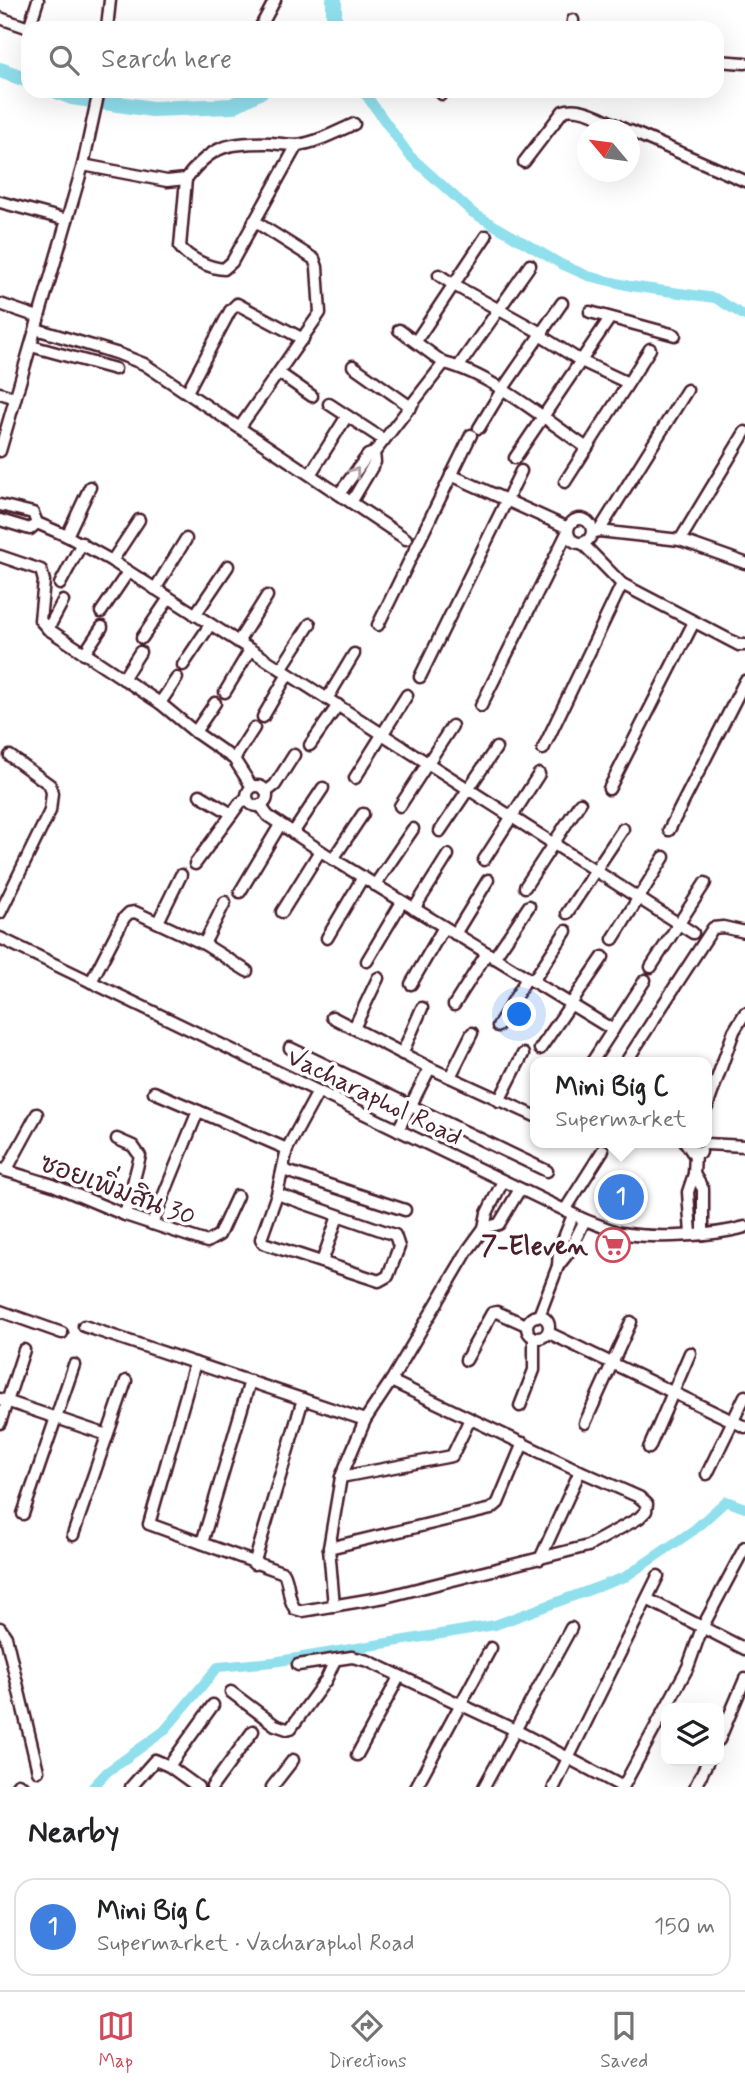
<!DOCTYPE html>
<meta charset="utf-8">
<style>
:root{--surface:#fff;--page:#f6f6f6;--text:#202124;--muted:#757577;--line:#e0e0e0;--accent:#d1495b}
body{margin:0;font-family:Mynerve,"Playpen Sans Thai",sans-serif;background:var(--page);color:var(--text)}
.controls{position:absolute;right:21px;bottom:21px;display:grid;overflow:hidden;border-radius:14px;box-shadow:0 7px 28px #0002}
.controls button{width:63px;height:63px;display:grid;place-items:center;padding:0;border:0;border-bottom:2px solid var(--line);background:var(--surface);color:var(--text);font:35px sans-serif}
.compass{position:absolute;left:577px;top:119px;width:63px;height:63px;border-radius:50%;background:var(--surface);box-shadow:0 7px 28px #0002;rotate:299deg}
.you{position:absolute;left:520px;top:1015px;width:24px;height:24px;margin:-18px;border:5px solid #fff;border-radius:50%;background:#1a73e8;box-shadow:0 0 0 10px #1a73e833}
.badge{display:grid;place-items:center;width:46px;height:46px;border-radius:50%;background:var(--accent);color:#fff;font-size:23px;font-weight:700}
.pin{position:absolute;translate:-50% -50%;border:4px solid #fff;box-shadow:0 2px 7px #0006}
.popup{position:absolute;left:530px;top:1057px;width:182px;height:91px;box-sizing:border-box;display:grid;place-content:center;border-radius:14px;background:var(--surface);filter:drop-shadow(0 2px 5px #0005);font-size:23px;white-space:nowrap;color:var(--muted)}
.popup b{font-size:26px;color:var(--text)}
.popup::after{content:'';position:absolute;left:50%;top:100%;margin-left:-14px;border:14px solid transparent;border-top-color:var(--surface)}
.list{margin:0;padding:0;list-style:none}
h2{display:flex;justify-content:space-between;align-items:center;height:91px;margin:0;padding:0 28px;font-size:30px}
h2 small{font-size:23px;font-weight:400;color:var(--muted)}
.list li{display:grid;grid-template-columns:46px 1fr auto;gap:21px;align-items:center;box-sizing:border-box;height:98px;margin:0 14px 14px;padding:0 14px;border:2px solid var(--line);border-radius:21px}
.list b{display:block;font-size:26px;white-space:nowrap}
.list p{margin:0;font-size:23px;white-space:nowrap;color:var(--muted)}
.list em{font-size:23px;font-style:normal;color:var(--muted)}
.icon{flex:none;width:38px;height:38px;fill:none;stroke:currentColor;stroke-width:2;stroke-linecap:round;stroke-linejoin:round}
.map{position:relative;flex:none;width:745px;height:1787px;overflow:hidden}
.search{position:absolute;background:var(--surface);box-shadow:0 7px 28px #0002;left:21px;right:21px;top:21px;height:77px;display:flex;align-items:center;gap:18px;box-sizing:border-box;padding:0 24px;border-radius:21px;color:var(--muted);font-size:26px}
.sheet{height:203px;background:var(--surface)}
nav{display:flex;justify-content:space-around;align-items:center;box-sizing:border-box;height:98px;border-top:2px solid var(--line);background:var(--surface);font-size:19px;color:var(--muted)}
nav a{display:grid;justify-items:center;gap:4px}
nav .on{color:var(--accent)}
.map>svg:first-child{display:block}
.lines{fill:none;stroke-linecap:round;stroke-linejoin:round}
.canal{stroke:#90dfed;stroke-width:10}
.river{stroke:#90dfed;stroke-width:16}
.minor-casing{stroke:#4a1f2b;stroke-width:15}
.minor{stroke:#fff;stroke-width:10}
.oneway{stroke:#ae9aa0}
.labels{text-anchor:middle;stroke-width:7;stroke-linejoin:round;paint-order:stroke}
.street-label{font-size:26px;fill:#4a1f2b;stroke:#fff}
.poi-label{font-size:26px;font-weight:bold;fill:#4a1f2b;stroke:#fff;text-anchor:end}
</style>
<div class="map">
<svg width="745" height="1787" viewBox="0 0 745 1787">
<rect width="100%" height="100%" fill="#fff"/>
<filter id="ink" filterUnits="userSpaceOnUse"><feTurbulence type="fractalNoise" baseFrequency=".0143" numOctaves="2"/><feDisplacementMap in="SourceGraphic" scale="14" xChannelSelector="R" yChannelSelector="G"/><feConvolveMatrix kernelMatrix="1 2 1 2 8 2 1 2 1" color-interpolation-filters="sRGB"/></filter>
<g filter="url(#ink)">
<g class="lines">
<g class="canal">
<polyline points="363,91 410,156 473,213 561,264 588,276 630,286 715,298 745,316"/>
<polyline points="93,1787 107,1772 164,1731 218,1667 273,1662 495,1625 625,1577 694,1530 726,1501 745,1508"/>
</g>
<g class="river">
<polyline points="334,28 334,0"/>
<polyline points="0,70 28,80"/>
<polyline points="57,91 72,97 152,109 232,106 261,91"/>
</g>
<g class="minor-casing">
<g id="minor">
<polyline points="0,18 29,28"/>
<polyline points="29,28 38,0"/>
<polyline points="107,28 110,0"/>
<polyline points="260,28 275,0"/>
<polyline points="573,28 573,20"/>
<polyline points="717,61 745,63"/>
<polyline points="442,94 444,91"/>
<polyline points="630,131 745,181"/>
<path d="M 524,162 L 563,111 C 582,104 608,122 626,130"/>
<path d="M 83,165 L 167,181 L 186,179 C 211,145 230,142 271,143 C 280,144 289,145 298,145 C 318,142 336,132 354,124"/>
<path d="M 186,179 L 180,247 C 188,258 209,268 224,269 L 232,262 L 297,145"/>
<polyline points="0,202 67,220"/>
<polyline points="439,275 454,285 543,334"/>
<polyline points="0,304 38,317"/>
<polyline points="590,312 675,335"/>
<polyline points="36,329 119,354 144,364 406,539"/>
<polyline points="399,330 444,363"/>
<polyline points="541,336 581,361 628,383"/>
<polyline points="416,341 486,236"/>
<polyline points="31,346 115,369"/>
<polyline points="353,366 411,407"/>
<polyline points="459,366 530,265"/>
<polyline points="279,373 312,396"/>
<polyline points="187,392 230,311 237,304 303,339"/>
<polyline points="0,393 15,398"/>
<polyline points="329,404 384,440"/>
<polyline points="240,427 320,313 317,267 314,259 254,221"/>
<polyline points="479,428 502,390 562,303"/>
<polyline points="0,451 83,165 99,91"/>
<polyline points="515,458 610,318"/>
<polyline points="311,473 347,416"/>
<polyline points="451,475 568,528"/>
<polyline points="565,482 650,349"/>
<path d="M 339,494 L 368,455 L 374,453 L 444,363 C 491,374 546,420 587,448"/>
<polyline points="352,501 375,462 374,453"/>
<polyline points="0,505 33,513 37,523 67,536 112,561 693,933"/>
<circle cx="580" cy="531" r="12"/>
<polyline points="0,520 30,529 37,523"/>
<polyline points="599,531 687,390"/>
<polyline points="595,532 599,531 680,540 745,563"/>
<polyline points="67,536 90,487"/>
<polyline points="680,540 745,432"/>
<polyline points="583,544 622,584 739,645 745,645"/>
<polyline points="0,556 41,570 44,581 40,620 48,629 160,703 195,732 234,759 252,787"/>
<polyline points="112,561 139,520"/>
<polyline points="60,584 82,543"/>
<polyline points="155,589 186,539"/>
<polyline points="101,612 128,572"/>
<polyline points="195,615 228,566"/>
<polyline points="378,625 471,435"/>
<polyline points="48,629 63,601"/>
<polyline points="142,638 169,598"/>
<polyline points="238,642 267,596"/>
<polyline points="84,654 102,627"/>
<polyline points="183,665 210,625"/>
<polyline points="281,669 310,624"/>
<polyline points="420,677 521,471"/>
<polyline points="123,679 140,652"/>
<polyline points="225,692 250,650"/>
<polyline points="327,699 354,654"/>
<polyline points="160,703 177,678"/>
<polyline points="481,706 567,533"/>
<polyline points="263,717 288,674"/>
<polyline points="195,732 215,703"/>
<polyline points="310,745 338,705"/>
<polyline points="543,749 622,584"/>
<polyline points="234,759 254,728"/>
<polyline points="355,778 407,695"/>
<circle cx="257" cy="796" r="10"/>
<polyline points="609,789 694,622"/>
<polyline points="266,792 275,785 294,755"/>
<polyline points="200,795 232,814"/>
<polyline points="260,805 268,816 333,859 613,1030"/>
<polyline points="400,806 452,726"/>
<polyline points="669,830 745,681"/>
<polyline points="440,831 496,748"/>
<polyline points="293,833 323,788"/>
<polyline points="333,859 363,814"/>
<polyline points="484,860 539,774"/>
<polyline points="195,864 240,803 247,798"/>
<polyline points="375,885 413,829"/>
<polyline points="525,887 580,803"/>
<polyline points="240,892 280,825"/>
<polyline points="414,909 448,855"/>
<polyline points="282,912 320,851"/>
<polyline points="0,913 50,811 52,793 50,785 10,756"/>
<polyline points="567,913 623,829"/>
<polyline points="158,922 181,875"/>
<polyline points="455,934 488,880"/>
<path d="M 0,938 L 585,1220 C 597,1224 609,1230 621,1233 C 654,1239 713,1236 745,1227"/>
<polyline points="327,938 363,877"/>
<polyline points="613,939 664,857"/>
<polyline points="204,944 225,902"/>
<polyline points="494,958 529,906"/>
<polyline points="367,961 402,902"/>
<polyline points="651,967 705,883"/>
<polyline points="533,981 566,931"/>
<polyline points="91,982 124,918 129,913 135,912 204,944 247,971"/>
<polyline points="411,984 444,927"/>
<polyline points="454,1005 487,953"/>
<polyline points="332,1017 430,1068 535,1116"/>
<polyline points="498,1026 527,978"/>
<polyline points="354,1028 378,978"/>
<polyline points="290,1048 547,1171"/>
<polyline points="540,1049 603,957"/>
<polyline points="402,1054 422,1008"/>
<polyline points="592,1062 645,980"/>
<polyline points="626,1062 713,928 723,927 745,932"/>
<polyline points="450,1077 472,1033"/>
<polyline points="154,1092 287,1149"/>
<polyline points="499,1101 523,1054"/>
<polyline points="707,1107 734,1031 745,1013"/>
<polyline points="398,1130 430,1068"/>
<polyline points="117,1139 133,1146 140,1156 125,1215"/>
<polyline points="686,1143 692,1152 701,1152"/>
<polyline points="706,1144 745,1146"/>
<polyline points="0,1169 53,1185 125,1215 207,1242 219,1235 237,1196"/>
<polyline points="283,1170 405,1210"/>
<polyline points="6,1171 37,1114"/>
<polyline points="694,1174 703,1189 703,1234"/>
<polyline points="277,1194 395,1235 399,1247 388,1276 379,1281 263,1243 261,1239 277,1194 287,1149 318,1092"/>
<polyline points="565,1210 603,1150"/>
<polyline points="152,1224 198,1111"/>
<polyline points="484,1228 499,1224 520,1189"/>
<polyline points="691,1234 688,1192 694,1174 695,1153"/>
<polyline points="322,1262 338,1216"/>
<polyline points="558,1266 569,1252 585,1220"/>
<polyline points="0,1311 62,1333"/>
<circle cx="538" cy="1327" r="11"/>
<polyline points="539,1316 558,1266 559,1250 573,1215"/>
<polyline points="84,1326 365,1420"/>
<polyline points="549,1333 745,1427"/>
<polyline points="466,1360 492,1313 497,1312 526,1325"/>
<path d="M 195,1363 L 149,1524 L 284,1573 C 290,1585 287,1598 295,1609 L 302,1611 L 385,1597 L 588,1546 L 639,1518 L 646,1511 L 647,1504 L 639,1497 L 580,1471 L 391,1381"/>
<polyline points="0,1399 107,1435"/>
<polyline points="520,1406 534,1370 534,1338"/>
<polyline points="0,1423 24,1350"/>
<polyline points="585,1423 631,1322"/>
<polyline points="649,1448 690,1353"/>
<polyline points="707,1474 745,1396"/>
<polyline points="341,1477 452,1456 470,1419"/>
<polyline points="23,1514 74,1365"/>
<polyline points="73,1535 126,1381"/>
<polyline points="202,1543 250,1381"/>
<polyline points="329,1548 491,1509 498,1503 523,1443"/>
<polyline points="540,1559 580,1471"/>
<polyline points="254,1564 303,1399"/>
<polyline points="647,1599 745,1649"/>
<polyline points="334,1606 329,1548 341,1477 365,1420 391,1381 468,1250 484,1228 487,1213 503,1181"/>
<polyline points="0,1628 6,1637 38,1771"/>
<polyline points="298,1665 352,1657 368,1661 515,1730 623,1787"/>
<polyline points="231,1692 275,1725 287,1729 291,1728 326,1680 335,1660"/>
<polyline points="719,1740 745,1679"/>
<polyline points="357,1755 399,1677"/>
<polyline points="169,1766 213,1705"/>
<polyline points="16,1787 18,1784 24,1787"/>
<polyline points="131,1787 155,1760 169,1766 198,1787"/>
<polyline points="212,1787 253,1731"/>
<polyline points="272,1787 293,1760"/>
<polyline points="416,1787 491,1648"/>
<polyline points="484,1787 571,1628"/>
<polyline points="554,1787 658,1576"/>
<polyline points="623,1787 688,1667 702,1628 745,1547"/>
<polyline points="695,1787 708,1761"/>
</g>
</g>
<use href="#minor" class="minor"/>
</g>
<defs><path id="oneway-chevron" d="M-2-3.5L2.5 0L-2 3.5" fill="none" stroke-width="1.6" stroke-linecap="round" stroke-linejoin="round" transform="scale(1.75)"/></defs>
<use class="oneway" href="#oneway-chevron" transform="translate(355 472) rotate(-53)"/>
</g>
<defs>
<g id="supermarket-ring" transform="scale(1.75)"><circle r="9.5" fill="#fff" stroke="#d1495b" stroke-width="1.5"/><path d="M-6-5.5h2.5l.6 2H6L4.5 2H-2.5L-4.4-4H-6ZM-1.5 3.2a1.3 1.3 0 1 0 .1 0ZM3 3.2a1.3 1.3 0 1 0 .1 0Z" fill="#d1495b"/></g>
</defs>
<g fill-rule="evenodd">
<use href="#supermarket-ring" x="613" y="1245"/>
</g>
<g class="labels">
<g class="street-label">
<text transform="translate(375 1096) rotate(26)" y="9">Vacharaphol Road</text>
<text transform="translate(118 1189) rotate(20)" y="9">ซอยเพิ่มสิน 30</text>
</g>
<g class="poi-label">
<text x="588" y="1254">7-Eleven</text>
</g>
</g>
</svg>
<div class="controls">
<button><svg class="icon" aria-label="layers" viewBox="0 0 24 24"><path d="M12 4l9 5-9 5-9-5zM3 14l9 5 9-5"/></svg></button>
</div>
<svg class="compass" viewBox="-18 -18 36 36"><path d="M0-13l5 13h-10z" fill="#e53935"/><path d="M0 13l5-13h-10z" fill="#757577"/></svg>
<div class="you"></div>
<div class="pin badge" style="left:621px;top:1197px;background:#3f7fe0">1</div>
<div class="popup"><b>Mini Big C</b>Supermarket</div>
<div class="search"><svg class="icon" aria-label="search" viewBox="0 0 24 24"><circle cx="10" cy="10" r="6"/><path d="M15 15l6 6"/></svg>Search here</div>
</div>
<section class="sheet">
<h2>Nearby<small></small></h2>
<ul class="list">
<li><span class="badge" style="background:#3f7fe0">1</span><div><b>Mini Big C</b><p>Supermarket · Vacharaphol Road</p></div><em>150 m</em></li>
</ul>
</section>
<nav>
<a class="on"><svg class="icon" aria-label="map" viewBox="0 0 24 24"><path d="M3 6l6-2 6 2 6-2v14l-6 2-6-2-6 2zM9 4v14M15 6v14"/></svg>Map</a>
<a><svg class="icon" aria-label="directions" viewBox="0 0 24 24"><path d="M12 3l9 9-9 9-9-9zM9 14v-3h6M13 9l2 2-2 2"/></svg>Directions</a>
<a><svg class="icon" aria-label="saved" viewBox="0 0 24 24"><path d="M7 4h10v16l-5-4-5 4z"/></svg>Saved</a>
</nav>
